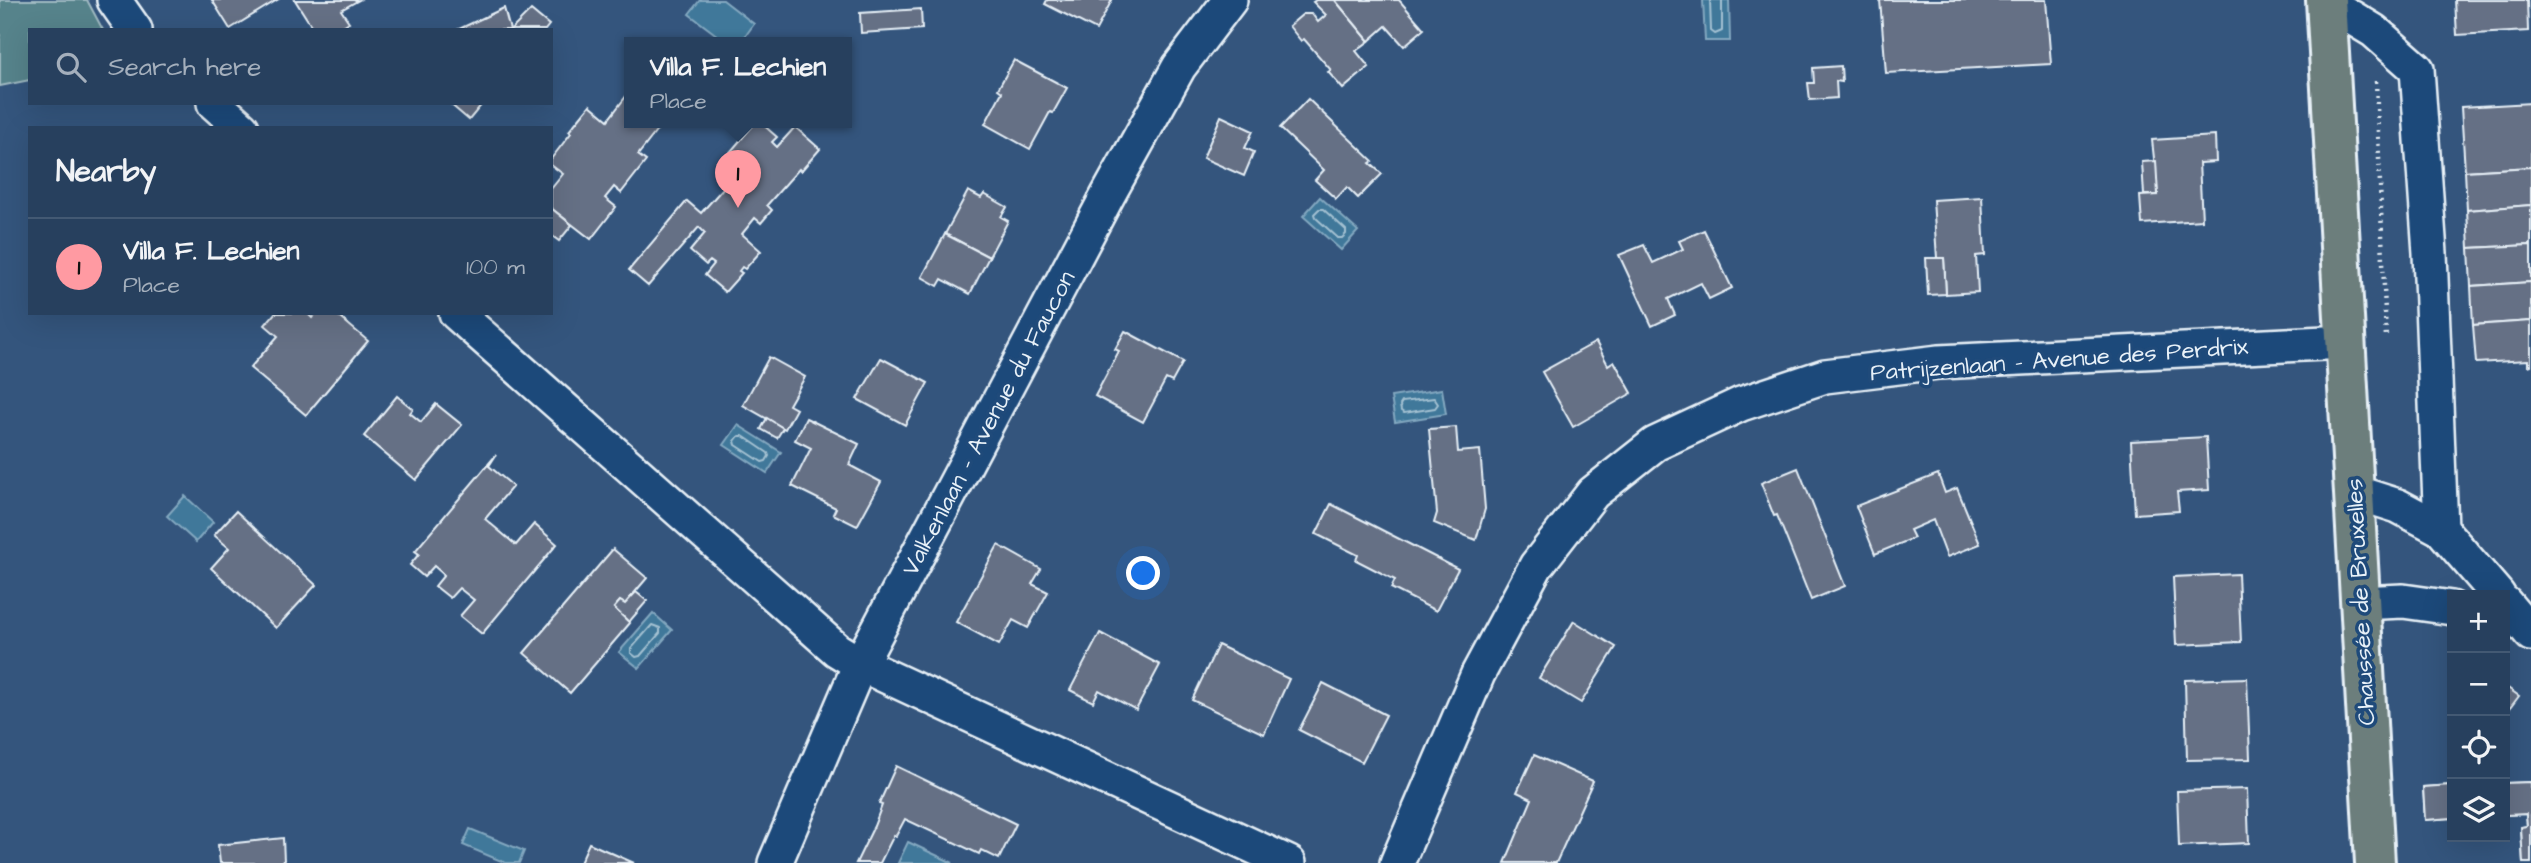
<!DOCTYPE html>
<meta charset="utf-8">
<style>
:root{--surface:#27405e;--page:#334b67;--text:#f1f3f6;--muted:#a4afbc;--line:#435973;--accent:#ff9aa2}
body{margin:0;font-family:"Architects Daughter",sans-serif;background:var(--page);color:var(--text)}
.controls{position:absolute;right:21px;bottom:21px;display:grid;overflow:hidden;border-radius:0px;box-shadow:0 7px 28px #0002}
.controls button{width:63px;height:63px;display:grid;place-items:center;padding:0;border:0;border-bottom:2px solid var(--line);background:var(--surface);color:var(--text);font:35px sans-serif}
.you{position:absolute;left:1144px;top:574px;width:24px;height:24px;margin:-18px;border:5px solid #fff;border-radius:50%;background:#1a73e8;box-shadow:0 0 0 10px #1a73e833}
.badge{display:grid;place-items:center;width:46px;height:46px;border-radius:50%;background:var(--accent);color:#111;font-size:23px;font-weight:700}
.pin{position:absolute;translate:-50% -58px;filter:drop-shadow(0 2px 4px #0008)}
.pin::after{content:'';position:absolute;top:37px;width:24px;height:21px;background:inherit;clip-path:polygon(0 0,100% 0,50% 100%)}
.popup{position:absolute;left:624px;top:37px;width:228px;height:91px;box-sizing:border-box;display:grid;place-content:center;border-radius:0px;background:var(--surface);filter:drop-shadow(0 2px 5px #0005);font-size:23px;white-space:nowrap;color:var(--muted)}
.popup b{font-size:26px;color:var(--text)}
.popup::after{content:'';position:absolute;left:50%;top:100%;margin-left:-14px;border:14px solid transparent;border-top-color:var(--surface)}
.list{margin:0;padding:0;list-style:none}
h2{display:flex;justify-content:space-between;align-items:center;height:91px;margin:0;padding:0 28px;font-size:30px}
h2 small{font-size:23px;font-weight:400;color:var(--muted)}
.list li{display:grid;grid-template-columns:46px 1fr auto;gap:21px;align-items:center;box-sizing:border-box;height:98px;padding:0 28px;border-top:2px solid var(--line)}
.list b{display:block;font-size:26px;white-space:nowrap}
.list p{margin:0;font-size:23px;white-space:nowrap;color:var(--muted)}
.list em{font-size:23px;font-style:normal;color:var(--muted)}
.icon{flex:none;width:38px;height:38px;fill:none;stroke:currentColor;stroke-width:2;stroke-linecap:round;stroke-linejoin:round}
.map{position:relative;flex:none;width:2531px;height:863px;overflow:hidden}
.search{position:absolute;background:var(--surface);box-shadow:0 7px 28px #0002;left:28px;top:28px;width:525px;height:77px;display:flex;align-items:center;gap:18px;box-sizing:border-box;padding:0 24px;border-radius:0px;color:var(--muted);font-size:26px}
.panel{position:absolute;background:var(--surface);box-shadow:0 7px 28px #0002;left:28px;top:126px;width:525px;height:189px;border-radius:0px}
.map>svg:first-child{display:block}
.green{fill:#57838b;stroke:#a0bac2;stroke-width:2}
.water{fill:#3f789a;stroke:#83a8c0;stroke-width:2}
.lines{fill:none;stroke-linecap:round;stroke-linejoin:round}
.shore{stroke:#a4c1d2;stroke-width:2}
.building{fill:#656f85;stroke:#e8f1f8;stroke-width:2}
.minor-casing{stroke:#e8f1f8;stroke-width:38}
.primary-casing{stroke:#e8f1f8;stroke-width:44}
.path{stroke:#e8f1f8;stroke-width:4.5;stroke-dasharray:2 5;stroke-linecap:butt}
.minor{stroke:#1f4a7a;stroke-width:33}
.primary{stroke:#6c7e7c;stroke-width:38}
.labels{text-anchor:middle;stroke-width:7;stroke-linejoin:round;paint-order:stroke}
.street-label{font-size:24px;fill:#e8f1f8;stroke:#1f4a7a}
</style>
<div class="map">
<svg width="2531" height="863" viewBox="0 0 2531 863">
<rect width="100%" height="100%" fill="#34557d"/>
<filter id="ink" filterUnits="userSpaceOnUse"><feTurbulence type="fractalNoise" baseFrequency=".0143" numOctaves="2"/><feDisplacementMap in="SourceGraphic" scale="14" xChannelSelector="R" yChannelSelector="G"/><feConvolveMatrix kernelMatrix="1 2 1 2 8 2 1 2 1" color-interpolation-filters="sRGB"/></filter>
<g filter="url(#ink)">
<polygon class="green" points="0,0 87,0 103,30 30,30 30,80 0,86"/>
<g class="water">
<polygon points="700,0 723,0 754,24 741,42 726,42 689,14"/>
<polygon points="1703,0 1729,0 1730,41 1705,41"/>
<polygon points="1320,197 1358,231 1341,250 1303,216"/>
<polygon points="1442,389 1446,414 1395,422 1391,397"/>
<polygon points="738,425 781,452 767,473 724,445"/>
<polygon points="185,496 213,522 196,542 167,516"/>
<polygon points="653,613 672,630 639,668 619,652"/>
<polygon points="470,829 524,851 519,863 506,863 463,845"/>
<polygon points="908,842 953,863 898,863"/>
</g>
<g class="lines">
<g class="shore">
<polyline points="1710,0 1711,31 1715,34 1722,31 1722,0"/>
<polygon points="1319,209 1323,209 1346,230 1346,234 1342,238 1338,238 1315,217 1314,214"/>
<polygon points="1434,398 1438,404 1435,408 1404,413 1401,411 1400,405 1402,402"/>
<polygon points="739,436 743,436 768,453 769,456 766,461 762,462 736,445 735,441"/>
<polygon points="652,625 660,628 660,633 640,656 636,657 631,653 631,649"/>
</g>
</g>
<g class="building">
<polygon points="212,0 277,0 230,29"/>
<polygon points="295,0 359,0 341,10 349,22 337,30 314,30"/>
<polygon points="1047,0 1112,0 1096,30 1045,4"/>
<polygon points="1316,0 1335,0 1369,41 1356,51 1369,67 1343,89 1328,72 1331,70 1304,39 1301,41 1289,26 1303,14 1312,14 1318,22 1326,15 1313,2"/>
<polygon points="1335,0 1399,0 1424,29 1404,46 1386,26 1369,41"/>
<polygon points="1880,0 2046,0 2051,64 1886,73"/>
<polygon points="2455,0 2527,0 2528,31 2457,35"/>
<polygon points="504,8 510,30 457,30"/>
<polygon points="921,9 922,29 861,33 860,13"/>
<polygon points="531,10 549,25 545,30 511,30"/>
<polygon points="1014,60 1067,88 1053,113 1050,112 1030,149 985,124 1002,92 998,89"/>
<polygon points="1841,66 1842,82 1836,81 1837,98 1810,100 1808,83 1814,83 1813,68"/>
<polygon points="627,95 630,97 630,122 662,124 638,155 646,161 621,193 614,187 605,198 616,207 591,239 551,208 551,189 563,174 551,165 551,159 571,133 569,131 590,105 608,120"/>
<polygon points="1308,99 1373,161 1370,163 1382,174 1358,198 1347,187 1336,199 1315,180 1324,170 1280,128"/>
<polygon points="449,103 483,103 469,120"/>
<polygon points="2531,103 2531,167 2465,171 2461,107"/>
<polygon points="1221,116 1253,131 1245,148 1254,152 1244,176 1203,158"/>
<polygon points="756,122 760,122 777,137 772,142 777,147 795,127 820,149 801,171 799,169 767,205 772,210 761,223 755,218 742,234 761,251 745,269 742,267 739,271 742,273 725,292 705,275 714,264 710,261 706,265 690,251 705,233 699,227 648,286 629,270 687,201 701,213 740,169 726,157"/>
<polygon points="2215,136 2216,162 2199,163 2202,220 2142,224 2140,196 2158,195 2152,140"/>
<polygon points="2156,161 2158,195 2144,195 2142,162"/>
<polygon points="2531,167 2531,205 2467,210 2465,171"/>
<polygon points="968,191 981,198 984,194 1007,207 1001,217 1008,221 989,257 945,234"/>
<polygon points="1982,197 1985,255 1976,256 1978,292 1946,294 1944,258 1937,258 1933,200"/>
<polygon points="2531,205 2531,245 2469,248 2467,210"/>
<polygon points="551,208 572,225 559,241 551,235"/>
<polygon points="1704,230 1732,288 1709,299 1701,283 1668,299 1675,315 1652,326 1619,255 1644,245 1653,263 1683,249 1679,241"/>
<polygon points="945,234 989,257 970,294 942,279 938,286 922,277"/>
<polygon points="2531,245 2531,282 2471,286 2469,248"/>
<polygon points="1926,258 1944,258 1946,294 1928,295"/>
<polygon points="2531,282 2531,321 2473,325 2471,286"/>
<polygon points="275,313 307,313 312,318 316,313 335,313 368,341 306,415 250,368 278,336 265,325"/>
<polygon points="2531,321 2531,365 2528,366 2528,360 2476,363 2473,325"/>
<polygon points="1125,331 1183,362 1172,382 1166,379 1143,422 1095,396 1119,351 1115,349"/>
<polygon points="1596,342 1608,365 1614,361 1632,393 1573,427 1542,372"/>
<polygon points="769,357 805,377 789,405 796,409 785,429 743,405"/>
<polygon points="881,358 928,383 905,425 857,399"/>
<polygon points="397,396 413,409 410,413 421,422 436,404 462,425 416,480 364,436"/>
<polygon points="767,418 783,428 777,438 761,429"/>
<polygon points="806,418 859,444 849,465 881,482 857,526 833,514 836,508 792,486 811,448 795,440"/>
<polygon points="1456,427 1458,452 1480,450 1485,509 1476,540 1434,523 1437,513 1429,429"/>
<polygon points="2206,437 2209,490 2177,492 2179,511 2135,514 2131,441"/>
<polygon points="496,455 489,466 513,486 485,519 516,545 534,524 557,544 482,634 460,616 474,600 459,588 450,598 435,586 444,575 434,566 424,577 410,565 419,554 415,551"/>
<polygon points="1798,468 1845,586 1811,600 1777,515 1774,516 1761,483"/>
<polygon points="1938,474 1945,493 1957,488 1980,544 1947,557 1933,520 1910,530 1914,538 1875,554 1856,506"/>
<polygon points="1331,504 1458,569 1436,611 1391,588 1395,580 1356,560 1358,555 1316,534"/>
<polygon points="236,511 316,585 276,628 211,568 229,548 214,535"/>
<polygon points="998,545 1041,569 1032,584 1048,592 1028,628 1013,620 999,645 956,622"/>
<polygon points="613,549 647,578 625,604 620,601 614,608 630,623 570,693 524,653"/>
<polygon points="2238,574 2241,642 2176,645 2173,577"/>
<polygon points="636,592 647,601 629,622 614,608 620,601 625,604"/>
<polygon points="1574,621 1616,647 1581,703 1539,678"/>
<polygon points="1100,633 1160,665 1136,710 1099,690 1093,702 1070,690"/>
<polygon points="1218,645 1289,679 1264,734 1192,700"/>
<polygon points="2247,678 2250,759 2187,760 2185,680"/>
<polygon points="1323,683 1386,715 1362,762 1299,730"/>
<polygon points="2505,686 2519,696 2507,712 2505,710"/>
<polygon points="1534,755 1593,781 1556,863 1505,863 1532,799 1517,792"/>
<polygon points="896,766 1016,824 999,859 981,850 979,854 905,819 896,836 894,835 880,863 856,863 874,826 882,805 879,804"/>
<polygon points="2531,782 2531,863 2523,863 2521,827 2527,826 2526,814 2505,815 2505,783"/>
<polygon points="2531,782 2531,863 2523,863 2521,827 2527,826 2526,814 2505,815 2505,783"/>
<polygon points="2452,785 2452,818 2425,820 2423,787"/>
<polygon points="2452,785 2452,818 2425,820 2423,787"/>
<polygon points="2247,789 2249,843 2179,846 2177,791"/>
<polygon points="283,838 284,861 279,863 220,863 218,845"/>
<polygon points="589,843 634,863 580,863"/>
</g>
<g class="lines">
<g class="minor-casing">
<g id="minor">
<polyline points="114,0 135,30"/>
<polyline points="2326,2 2374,31 2417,69 2430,253 2441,529"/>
<polyline points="214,103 242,128"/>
<polyline points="456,313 837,650 860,664 1289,863"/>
<polyline points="2354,492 2398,506 2441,529 2498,595"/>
<polyline points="2359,603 2403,601 2452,608"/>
<polyline points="2505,603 2531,634"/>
<polyline points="775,863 860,664 1108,195 1179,67 1230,0"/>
<polyline points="1397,863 1478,674 1536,566 1593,493 1655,444 1741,404 1825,376 1939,362 2346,342"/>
</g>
</g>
<g class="primary-casing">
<polyline id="primary" points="2326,0 2375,863"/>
</g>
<polyline class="path" points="2376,81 2386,338"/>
<use href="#minor" class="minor"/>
<use href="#primary" class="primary"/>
</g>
</g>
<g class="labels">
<g class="street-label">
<text transform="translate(2059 359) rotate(-4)" y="8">Patrijzenlaan - Avenue des Perdrix</text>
<text transform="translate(988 423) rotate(-62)" y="8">Valkenlaan - Avenue du Faucon</text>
<text transform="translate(2360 602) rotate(-93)" y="8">Chaussée de Bruxelles</text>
</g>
</g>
</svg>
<div class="controls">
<button>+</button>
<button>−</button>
<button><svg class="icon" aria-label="locate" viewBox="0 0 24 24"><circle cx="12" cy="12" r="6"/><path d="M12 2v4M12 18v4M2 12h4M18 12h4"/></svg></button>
<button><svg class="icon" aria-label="layers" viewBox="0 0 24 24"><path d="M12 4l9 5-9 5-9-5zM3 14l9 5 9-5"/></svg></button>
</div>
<div class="you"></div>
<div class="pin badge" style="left:738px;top:208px">1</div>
<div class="popup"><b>Villa F. Lechien</b>Place</div>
<div class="search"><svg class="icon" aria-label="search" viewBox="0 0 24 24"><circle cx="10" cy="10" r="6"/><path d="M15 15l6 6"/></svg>Search here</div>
<section class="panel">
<h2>Nearby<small></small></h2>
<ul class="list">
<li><span class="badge">1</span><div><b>Villa F. Lechien</b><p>Place</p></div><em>100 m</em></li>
</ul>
</section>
</div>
